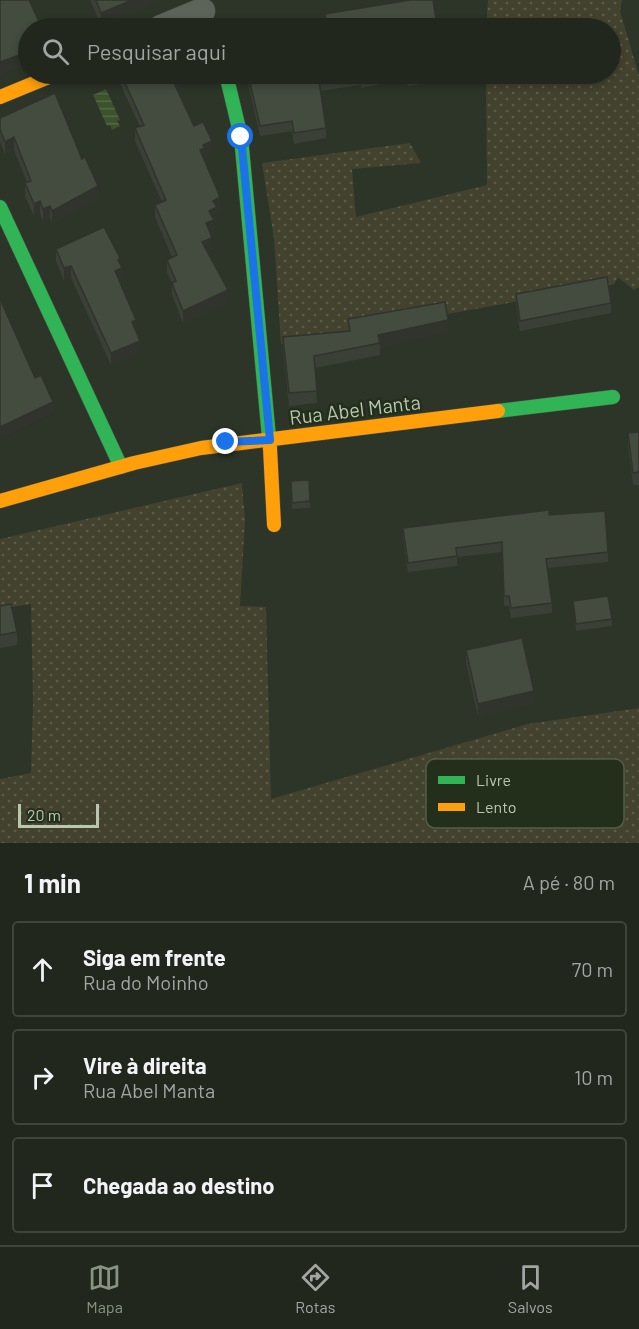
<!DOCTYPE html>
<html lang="pt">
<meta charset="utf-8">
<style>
:root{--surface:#22271e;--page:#2a2f27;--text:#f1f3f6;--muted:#a2a5a4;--line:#3f443c;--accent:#889481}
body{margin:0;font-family:Barlow,sans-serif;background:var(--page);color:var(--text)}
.scale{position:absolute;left:18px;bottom:15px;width:81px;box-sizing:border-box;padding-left:6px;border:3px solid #b9c7b1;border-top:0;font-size:16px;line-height:21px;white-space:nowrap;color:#b9c7b1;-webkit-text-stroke:4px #232f1b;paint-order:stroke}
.stop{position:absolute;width:18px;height:18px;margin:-14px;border:4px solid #1a73e8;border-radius:50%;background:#fff}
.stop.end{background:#1a73e8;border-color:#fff;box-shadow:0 2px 6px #0008}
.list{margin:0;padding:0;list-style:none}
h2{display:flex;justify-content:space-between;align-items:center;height:78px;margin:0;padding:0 24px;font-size:26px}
h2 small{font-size:20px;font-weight:400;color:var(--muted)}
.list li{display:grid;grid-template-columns:39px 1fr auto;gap:18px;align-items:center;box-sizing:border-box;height:96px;margin:0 12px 12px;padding:0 12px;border:2px solid var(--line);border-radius:6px}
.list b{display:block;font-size:22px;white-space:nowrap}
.list p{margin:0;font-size:20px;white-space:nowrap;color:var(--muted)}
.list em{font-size:20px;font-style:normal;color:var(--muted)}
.icon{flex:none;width:33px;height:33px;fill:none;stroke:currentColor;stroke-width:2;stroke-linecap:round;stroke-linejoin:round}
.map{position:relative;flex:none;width:639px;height:843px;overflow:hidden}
.search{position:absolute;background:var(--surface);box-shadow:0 3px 9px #0003;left:18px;right:18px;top:18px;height:66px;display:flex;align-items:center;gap:15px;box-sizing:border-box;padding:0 21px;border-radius:33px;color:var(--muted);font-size:22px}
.sheet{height:402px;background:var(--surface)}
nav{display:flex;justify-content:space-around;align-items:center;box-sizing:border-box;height:84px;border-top:2px solid var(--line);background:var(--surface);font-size:16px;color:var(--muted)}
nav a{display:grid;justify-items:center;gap:3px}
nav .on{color:var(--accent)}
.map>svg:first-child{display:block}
.grass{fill:url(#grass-dots)}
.water{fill:url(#water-rules)}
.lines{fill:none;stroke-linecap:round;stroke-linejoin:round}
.street-casing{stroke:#494f46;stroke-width:27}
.fast-casing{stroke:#494f46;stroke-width:15}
.slow-casing{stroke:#494f46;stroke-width:15}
.street{stroke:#5c6358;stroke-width:26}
.fast{stroke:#30b455;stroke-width:14}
.slow{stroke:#ff9f0a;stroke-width:14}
.wall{fill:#3a4036}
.shaded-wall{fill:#30342c}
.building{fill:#444b3f;stroke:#30342c;stroke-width:1.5}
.route{stroke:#1a73e8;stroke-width:8}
.labels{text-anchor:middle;stroke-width:5;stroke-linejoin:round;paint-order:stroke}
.street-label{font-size:20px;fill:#b9c7b1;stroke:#232f1b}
.key{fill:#232f1b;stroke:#505d48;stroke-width:1.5}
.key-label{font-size:16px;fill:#b9c7b1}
</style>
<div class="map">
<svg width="639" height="843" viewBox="0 0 639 843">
<defs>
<pattern id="grass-dots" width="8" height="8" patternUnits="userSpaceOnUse" patternTransform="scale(1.5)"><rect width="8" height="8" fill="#43422e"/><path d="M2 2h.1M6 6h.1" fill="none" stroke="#5c5c4a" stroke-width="1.8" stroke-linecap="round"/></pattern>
<pattern id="water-rules" width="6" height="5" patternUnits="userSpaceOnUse" patternTransform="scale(1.5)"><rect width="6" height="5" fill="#3b522c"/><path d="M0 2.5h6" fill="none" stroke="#556948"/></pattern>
</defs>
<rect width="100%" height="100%" fill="#2d3428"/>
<g class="grass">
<polygon points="488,0 622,0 620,11 639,76 639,287 634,290 618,277 614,284 281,344 274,238 262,163 410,143 421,163 352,169 356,217 487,185 486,74 610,74 610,28 486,28"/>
<polygon points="242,483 245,521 240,606 266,607 271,799 528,724 639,708 639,843 0,843 0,779 31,773 33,703 31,604 0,609 0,539"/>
</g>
<polygon class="water" points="106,89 120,120 117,121 120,126 112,130 110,125 107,126 93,95"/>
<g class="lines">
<g class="street-casing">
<polyline id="street" points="161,28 202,11"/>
</g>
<g class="fast-casing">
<g id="fast">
<polyline points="226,74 241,137 270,448"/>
<polyline points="0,207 121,467"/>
<polyline points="498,411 613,397"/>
</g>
</g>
<g class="slow-casing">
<g id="slow">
<polyline points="0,97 56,74"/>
<polyline points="270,448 274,525"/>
<polyline points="0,501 134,463 201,448 498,411"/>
</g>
</g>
<use href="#street" class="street"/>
<use href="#fast" class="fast"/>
<use href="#slow" class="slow"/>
</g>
<g class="wall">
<polygon points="90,0 160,0 101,25"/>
<polygon points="325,14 437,26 437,28 307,28 325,26"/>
<polygon points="117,74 183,74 183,82 181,83 181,92 179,93 194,126 212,153 205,156 205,160 220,210 217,211 217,220 214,221 214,232 210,234 212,250 208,252 228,302 183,323 172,295 172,284 167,272 167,260 172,257 155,217 155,205 162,202 135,141 135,128 140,127 117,77"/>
<polygon points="246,74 439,74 439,81 408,86 406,79 361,88 361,85 320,91 326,128 326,138 294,144 292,131 260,136"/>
<polygon points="0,118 98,198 52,223 50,218 43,221 40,213 34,216 25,196 25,183 27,182 14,150 5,154 0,142"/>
<polygon points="56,249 120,264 122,281 120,282 136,331 140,353 111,365 71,278 64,281 56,261"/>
<polygon points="516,294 611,303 611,313 520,331 516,304"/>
<polygon points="348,319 448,332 380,347 380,355 315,368 317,403 289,406 283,349 283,337 348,331"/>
<polygon points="639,432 639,485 633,485 628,445 628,433"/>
<polygon points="309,480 310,508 292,509 291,481"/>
<polygon points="549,515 608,552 608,562 547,568 552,603 552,613 511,618 509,606 504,606 502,552 457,557 457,566 408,572 403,538 403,528"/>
<polygon points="573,601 612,619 612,626 576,631"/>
<polygon points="0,606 17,632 17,645 0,648"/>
<polygon points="466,650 534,704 478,716 466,663"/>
</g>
<g class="shaded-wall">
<polygon points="132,0 160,0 101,25 101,13"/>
<polygon points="27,42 28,42 28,65 0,75 0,62"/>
<polygon points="177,74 183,74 183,82 181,83 181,92 174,95 174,83"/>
<polygon points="14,137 14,150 5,154 5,142"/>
<polygon points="212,141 212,153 205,156 205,160 200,162 200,150 203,145"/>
<polygon points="98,186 98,198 52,223 52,211"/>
<polygon points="220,197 220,210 217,211 217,220 214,221 214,232 206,236 206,223 209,211 213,201"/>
<polygon points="40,201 40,213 34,216 34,204"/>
<polygon points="50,206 50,218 43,221 43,209"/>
<polygon points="212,238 212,250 202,254 202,242"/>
<polygon points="120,258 120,269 122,268 122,281 115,284 115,271 118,260"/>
<polygon points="71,266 71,278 64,281 64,268"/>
<polygon points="228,290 228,302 183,323 183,311"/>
<polygon points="136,320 136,332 132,322"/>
<polygon points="448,320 448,332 380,347 378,335"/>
<polygon points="140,341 140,353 111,365 111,353"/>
<polygon points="53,402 53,414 0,439 0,427"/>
<polygon points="534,691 534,704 478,716 478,704"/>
</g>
<g class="building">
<polygon points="0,0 29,0 42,28 28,28 28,42 27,42 28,45 28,52 0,62"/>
<polygon points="96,0 132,0 101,13"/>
<polygon points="410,0 433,0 437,26 431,27 432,28 307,28 327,25 325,14"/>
<polygon points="121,74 178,74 181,80 174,83 194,126 203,122 212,141 203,145 205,148 200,150 220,197 213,201 217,207 209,211 214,220 206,223 212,238 202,242 228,290 183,311 172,283 176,281 167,260 177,255 155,205 166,200 135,128 144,125"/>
<polygon points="248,74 381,74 361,77 361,74 319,81 326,128 294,133 292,121 260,126"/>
<polygon points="407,74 421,74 408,76"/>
<polygon points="55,93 82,159 85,157 98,186 52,211 50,206 43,209 40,201 34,204 25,183 31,181 14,137 5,142 0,129 0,118"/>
<polygon points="104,227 120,258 118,260 122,268 115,271 136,320 132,322 140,341 111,353 71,266 64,268 56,249"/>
<polygon points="607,277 611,303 520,321 516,294"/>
<polygon points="0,299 35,378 41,375 53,402 0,427"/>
<polygon points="445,302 448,320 378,335 380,343 314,356 317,391 289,393 283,337 350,331 348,319"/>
<polygon points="639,432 639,472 633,473 628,433"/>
<polygon points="309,480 310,501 292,503 291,481"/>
<polygon points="549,510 549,515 605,511 608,552 546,559 552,603 511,608 509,596 504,596 502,542 456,548 457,556 408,563 403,528"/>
<polygon points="608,596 612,619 576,624 573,601"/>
<polygon points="11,604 17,632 0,635 0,606"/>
<polygon points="522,638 534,691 478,704 466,650"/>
</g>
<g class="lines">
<polyline class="route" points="226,442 270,440 241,137"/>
</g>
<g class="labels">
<g class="street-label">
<text transform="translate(355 410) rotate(-7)" y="7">Rua Abel Manta</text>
</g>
</g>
<rect x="426" y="759" width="198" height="69" rx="9" class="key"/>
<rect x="438" y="776" width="27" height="8" fill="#30b455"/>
<rect x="438" y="803" width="27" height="8" fill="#ff9f0a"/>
<g class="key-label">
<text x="476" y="786">Livre</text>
<text x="476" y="813">Lento</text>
</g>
</svg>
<div class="scale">20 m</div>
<div class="stop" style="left:241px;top:137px"></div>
<div class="stop end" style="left:226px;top:442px"></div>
<div class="search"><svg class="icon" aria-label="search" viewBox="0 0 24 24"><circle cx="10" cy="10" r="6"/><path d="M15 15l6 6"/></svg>Pesquisar aqui</div>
</div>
<section class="sheet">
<h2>1 min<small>A pé · 80 m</small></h2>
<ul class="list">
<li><svg class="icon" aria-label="ahead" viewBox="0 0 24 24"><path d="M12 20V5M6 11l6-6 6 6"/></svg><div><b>Siga em frente</b><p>Rua do Moinho</p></div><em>70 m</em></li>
<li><svg class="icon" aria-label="right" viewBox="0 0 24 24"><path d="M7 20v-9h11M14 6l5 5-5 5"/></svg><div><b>Vire à direita</b><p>Rua Abel Manta</p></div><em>10 m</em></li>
<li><svg class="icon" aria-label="arrive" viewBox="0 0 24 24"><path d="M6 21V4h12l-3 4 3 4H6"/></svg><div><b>Chegada ao destino</b></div></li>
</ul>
</section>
<nav>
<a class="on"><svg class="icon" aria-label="map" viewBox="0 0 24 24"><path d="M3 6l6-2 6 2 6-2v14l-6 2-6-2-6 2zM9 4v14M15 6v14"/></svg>Mapa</a>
<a><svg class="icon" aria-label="directions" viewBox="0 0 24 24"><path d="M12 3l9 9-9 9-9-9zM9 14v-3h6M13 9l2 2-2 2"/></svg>Rotas</a>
<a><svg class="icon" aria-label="saved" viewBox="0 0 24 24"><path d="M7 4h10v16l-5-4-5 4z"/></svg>Salvos</a>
</nav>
